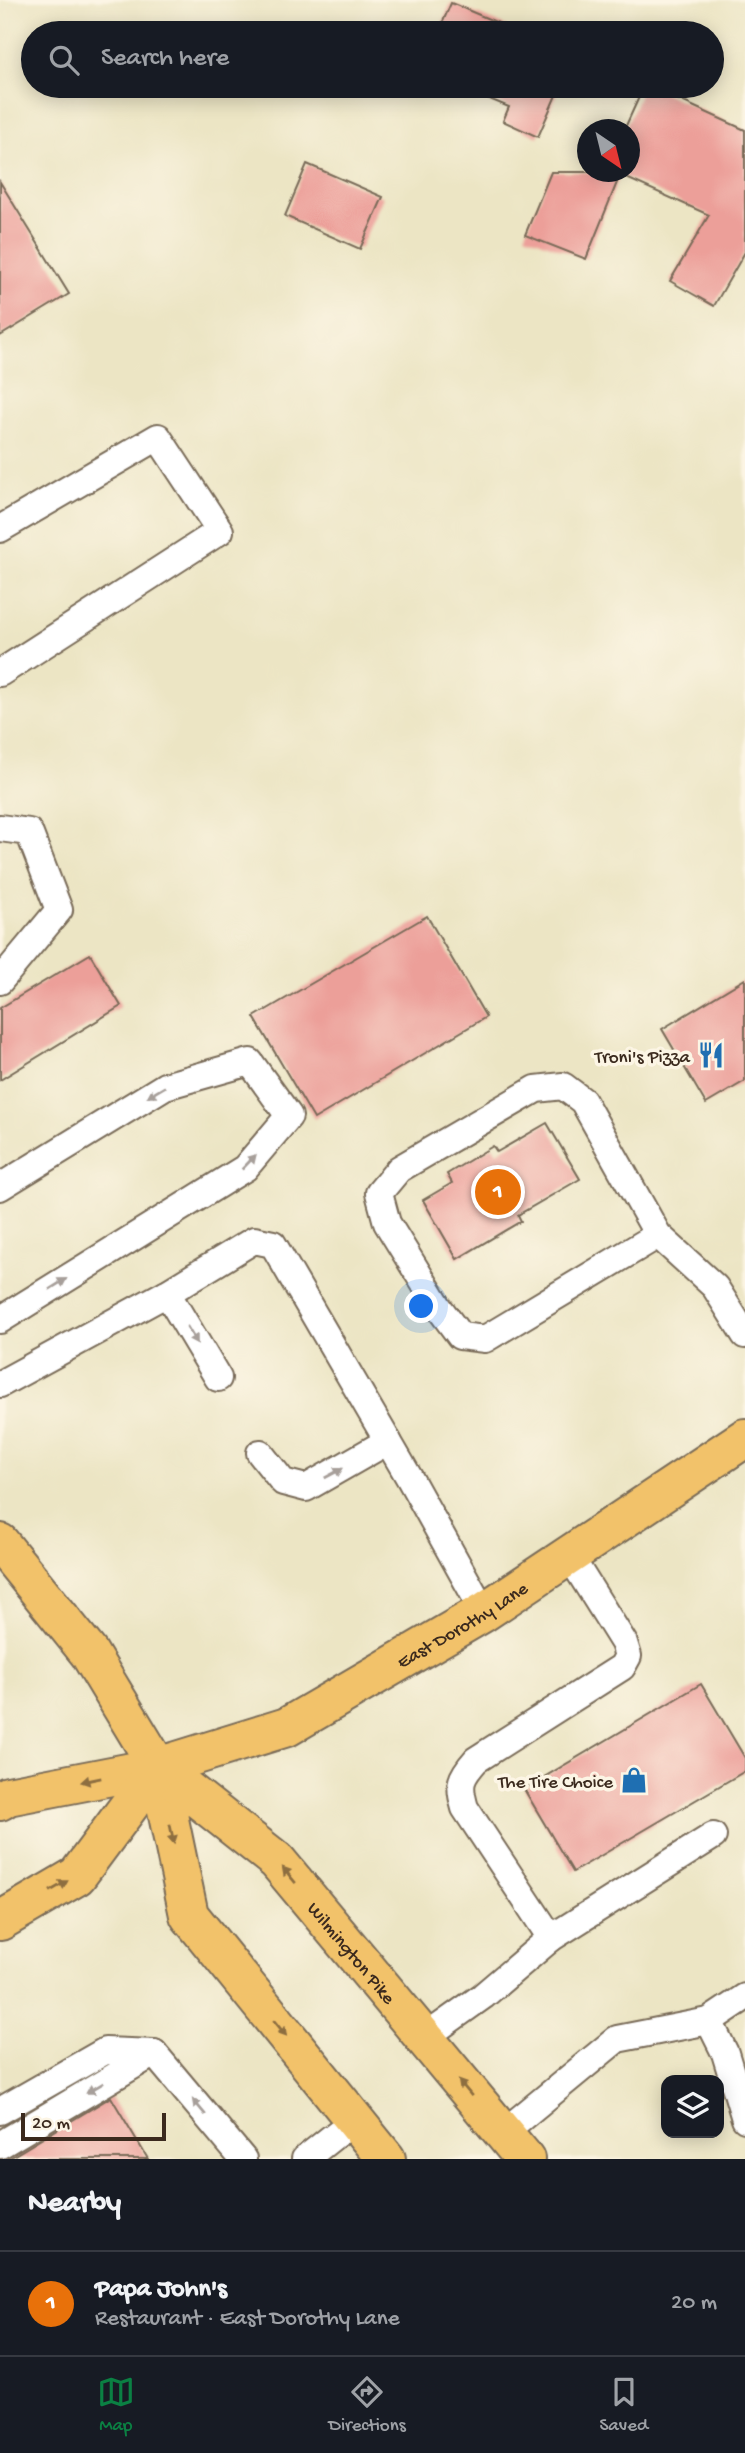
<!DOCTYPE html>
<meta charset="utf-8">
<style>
:root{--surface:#171b24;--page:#20242c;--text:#f1f3f6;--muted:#9ea1a6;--line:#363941;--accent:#0b8043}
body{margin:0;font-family:"Gochi Hand",sans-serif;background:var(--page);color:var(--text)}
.controls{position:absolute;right:21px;bottom:21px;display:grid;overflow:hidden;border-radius:14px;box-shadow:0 4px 18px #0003}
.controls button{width:63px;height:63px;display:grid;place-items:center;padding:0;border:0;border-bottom:2px solid var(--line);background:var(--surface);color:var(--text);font:35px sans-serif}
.compass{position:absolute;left:577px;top:119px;width:63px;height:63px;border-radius:50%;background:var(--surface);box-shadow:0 4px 18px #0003;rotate:145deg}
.scale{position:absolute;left:21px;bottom:18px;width:145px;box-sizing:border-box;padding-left:7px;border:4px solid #3b2a1e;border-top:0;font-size:19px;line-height:24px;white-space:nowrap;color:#3b2a1e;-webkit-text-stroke:5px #fcf5e5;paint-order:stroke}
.you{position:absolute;left:422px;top:1307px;width:24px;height:24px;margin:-18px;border:5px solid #fff;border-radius:50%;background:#1a73e8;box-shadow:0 0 0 10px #1a73e833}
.badge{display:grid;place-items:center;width:46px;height:46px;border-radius:50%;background:var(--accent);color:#fff;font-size:23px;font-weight:700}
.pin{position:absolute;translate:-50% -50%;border:4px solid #fff;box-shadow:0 2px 7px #0006}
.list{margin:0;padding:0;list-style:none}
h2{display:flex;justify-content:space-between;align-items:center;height:91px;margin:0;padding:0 28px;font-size:30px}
h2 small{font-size:23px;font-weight:400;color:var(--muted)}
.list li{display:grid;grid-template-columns:46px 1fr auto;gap:21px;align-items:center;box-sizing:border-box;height:105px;padding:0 28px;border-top:2px solid var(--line)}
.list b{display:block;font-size:26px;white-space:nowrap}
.list p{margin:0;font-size:23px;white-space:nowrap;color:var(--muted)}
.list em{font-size:23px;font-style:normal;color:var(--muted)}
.icon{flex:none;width:38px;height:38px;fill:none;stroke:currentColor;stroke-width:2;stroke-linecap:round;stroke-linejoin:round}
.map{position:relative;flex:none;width:745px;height:2159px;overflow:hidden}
.search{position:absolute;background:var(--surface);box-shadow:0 4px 18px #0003;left:21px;right:21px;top:21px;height:77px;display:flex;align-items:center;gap:18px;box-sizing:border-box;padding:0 24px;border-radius:38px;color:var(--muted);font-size:26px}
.sheet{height:196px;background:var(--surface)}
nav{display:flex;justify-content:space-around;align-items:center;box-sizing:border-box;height:98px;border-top:2px solid var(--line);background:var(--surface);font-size:19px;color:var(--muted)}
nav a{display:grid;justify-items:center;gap:4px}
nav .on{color:var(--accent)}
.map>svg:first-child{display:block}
.building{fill:#ec9f99}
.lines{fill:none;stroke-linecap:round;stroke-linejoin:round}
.lane-casing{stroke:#796b58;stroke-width:30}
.primary-casing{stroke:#796b58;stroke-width:42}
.lane{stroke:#fff;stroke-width:26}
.primary{stroke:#f2c26a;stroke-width:38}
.oneway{fill:#a79f9a}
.oneway2{fill:#8d6e40}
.labels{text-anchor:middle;stroke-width:7;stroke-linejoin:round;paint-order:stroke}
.poi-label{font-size:19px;fill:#3b2a1e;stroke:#fcf5e5;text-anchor:end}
.street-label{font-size:19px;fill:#3b2a1e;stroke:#fcf5e5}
</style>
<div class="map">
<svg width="745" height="2159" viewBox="0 0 745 2159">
<rect width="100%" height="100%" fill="#fcf5e5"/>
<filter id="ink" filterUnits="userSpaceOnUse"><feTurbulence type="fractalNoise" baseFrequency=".0143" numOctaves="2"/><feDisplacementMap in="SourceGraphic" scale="14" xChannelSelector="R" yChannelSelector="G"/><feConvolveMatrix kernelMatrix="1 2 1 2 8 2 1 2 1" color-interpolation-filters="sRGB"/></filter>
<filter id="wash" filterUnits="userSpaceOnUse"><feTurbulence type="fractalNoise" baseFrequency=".00686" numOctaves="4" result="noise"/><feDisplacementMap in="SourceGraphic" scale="28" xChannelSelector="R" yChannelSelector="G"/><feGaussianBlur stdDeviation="1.57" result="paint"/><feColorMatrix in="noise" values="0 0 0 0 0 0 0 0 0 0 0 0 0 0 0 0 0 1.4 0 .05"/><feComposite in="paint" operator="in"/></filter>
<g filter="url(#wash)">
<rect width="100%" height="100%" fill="#ece5c4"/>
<g id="blocks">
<g class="building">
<polygon points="451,3 522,33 438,33"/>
<polygon points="458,86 560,86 538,137 503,121 509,107"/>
<polygon points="644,86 649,86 745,130 745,252 714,306 670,281 709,215 620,175 586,259 525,235 551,172 629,172 629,130 624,130"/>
<polygon points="307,164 383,197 360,249 285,216"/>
<polygon points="0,182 69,294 0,336"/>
<polygon points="427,916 486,1017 314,1119 254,1017"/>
<polygon points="90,954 121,1006 0,1080 0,1008"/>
<polygon points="745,979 745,1081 706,1104 662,1029"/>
<polygon points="547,1123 580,1179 518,1215 521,1221 457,1259 423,1200 452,1183 447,1174 493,1146 497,1152"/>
<polygon points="701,1684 745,1758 745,1771 573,1872 524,1789"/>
<polygon points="111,2097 148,2159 7,2159 8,2159"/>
</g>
</g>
</g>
<g filter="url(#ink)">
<use href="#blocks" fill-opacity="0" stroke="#796b58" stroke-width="2"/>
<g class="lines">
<g class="lane-casing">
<g id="lane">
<polyline points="0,529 158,437 220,531 0,673"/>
<polyline points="0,828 29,832 59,910 0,981"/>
<polyline points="0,1187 165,1086 250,1062 289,1116 245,1168 0,1320"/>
<polyline points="658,1235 485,1339 460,1336 440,1309 387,1223 379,1193 399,1169 536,1089 563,1086 583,1101 658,1235 715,1287 745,1335"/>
<polyline points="167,1293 218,1378"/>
<polyline points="0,1384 167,1293 254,1240 273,1244 410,1479 484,1612"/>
<polyline points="260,1453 283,1482 306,1488 388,1441"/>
<polyline points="551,1938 713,1836"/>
<polyline points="709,2021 725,2053 745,2119"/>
<path d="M 424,2038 L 483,1996 L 551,1938 L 465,1808 C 458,1784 460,1778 476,1760 L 622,1667 L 628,1656 L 624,1643 L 569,1555"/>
<polyline points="0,2111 105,2051 154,2053 243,2159"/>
<polyline points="503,2133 617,2039 709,2021 745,1997"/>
<polyline points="0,2145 154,2053"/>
<polyline points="305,2159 354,2120"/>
</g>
</g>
<g class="primary-casing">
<g id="primary">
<polyline points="0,1543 89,1653 158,1767 189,1915 386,2159"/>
<path id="s1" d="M 158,1767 L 277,1861 L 525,2159"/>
<path id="s2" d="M 0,1801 L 8,1796 L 158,1767 L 287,1727 L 484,1612 L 745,1438"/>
<polyline points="0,1921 77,1876 158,1767"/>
</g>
</g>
<use href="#lane" class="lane"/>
<use href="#primary" class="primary"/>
</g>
<defs><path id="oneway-solid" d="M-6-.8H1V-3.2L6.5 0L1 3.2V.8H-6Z" transform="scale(1.75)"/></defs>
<g class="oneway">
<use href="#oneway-solid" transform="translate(156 1092) rotate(149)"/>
<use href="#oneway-solid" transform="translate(249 1162) rotate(-46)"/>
<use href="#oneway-solid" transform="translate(58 1284) rotate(-32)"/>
<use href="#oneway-solid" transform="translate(192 1335) rotate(59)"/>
<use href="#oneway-solid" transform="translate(334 1473) rotate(-28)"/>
<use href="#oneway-solid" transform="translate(95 2088) rotate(149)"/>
<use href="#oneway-solid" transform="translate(199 2107) rotate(-130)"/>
</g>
<g class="oneway2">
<use href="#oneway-solid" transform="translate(91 1780) rotate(169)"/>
<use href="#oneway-solid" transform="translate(172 1834) rotate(78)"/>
<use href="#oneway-solid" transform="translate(289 1875) rotate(-130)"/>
<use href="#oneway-solid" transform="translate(59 1886) rotate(-30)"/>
<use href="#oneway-solid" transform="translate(280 2028) rotate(51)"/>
<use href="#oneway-solid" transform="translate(465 2088) rotate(-130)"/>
</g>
</g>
<defs>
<g id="restaurant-bare" transform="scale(2.1)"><path d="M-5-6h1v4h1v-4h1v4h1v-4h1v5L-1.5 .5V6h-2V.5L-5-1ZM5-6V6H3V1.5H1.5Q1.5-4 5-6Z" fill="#1f6fb2" stroke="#fcf5e5" stroke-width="2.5" paint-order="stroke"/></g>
<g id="shop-bare" transform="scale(2.1)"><path d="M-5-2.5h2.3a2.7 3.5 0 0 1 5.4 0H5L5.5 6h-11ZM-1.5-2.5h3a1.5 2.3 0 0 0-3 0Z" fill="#1f6fb2" stroke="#fcf5e5" stroke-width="2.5" paint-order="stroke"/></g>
</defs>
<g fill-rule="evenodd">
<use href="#restaurant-bare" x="711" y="1055"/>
<use href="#shop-bare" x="634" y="1780"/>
</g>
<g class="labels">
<g class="poi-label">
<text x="690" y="1062">Troni's Pizza</text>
<text x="613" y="1787">The Tire Choice</text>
</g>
<g class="street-label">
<text dy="7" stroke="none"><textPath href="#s2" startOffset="500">East Dorothy Lane</textPath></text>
<text dy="7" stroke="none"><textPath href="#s1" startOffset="270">Wilmington Pike</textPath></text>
</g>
</g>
</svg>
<div class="controls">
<button><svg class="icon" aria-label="layers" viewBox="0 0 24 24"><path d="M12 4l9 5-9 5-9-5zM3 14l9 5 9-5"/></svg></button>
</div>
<svg class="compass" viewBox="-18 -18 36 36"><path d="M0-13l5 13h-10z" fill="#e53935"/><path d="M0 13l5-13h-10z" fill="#9ea1a6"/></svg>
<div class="scale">20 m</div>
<div class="you"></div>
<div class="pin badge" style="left:498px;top:1192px;background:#e8710a">1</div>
<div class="search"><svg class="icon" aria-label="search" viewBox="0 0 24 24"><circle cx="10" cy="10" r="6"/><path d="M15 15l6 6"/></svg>Search here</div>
</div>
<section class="sheet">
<h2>Nearby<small></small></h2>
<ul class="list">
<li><span class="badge" style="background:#e8710a">1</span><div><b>Papa John's</b><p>Restaurant · East Dorothy Lane</p></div><em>20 m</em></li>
</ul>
</section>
<nav>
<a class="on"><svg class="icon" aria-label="map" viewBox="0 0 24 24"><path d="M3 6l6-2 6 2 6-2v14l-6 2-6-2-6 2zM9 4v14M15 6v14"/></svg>Map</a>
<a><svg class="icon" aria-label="directions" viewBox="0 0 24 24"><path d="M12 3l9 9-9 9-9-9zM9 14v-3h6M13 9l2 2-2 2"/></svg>Directions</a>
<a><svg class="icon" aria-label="saved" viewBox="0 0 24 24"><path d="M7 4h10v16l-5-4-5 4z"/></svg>Saved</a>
</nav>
